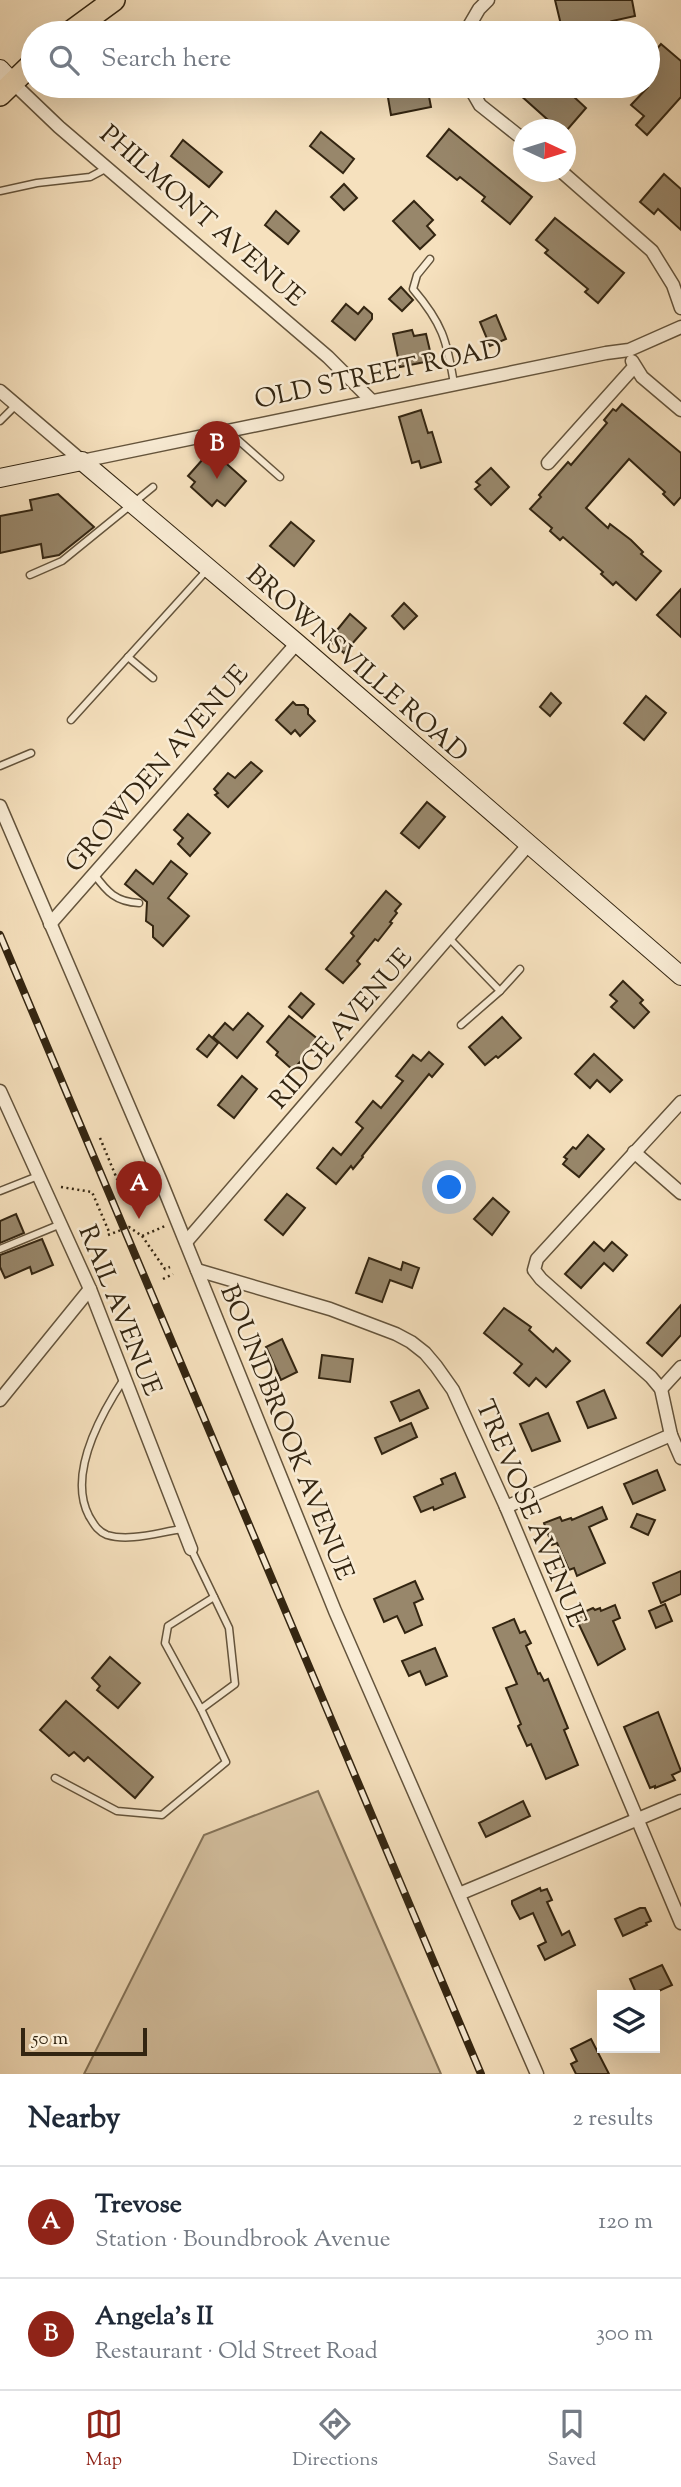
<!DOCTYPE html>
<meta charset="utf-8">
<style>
:root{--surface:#fff;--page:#f2f2f3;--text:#1f2937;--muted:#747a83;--line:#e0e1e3;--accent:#8f2418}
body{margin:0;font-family:"Sorts Mill Goudy",serif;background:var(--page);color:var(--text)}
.controls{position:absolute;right:21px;bottom:21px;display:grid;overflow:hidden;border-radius:0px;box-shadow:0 7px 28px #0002}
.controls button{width:63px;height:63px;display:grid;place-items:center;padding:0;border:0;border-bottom:2px solid var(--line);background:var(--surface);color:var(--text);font:35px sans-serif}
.compass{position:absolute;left:513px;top:119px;width:63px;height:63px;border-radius:50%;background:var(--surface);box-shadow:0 7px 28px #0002;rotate:94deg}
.scale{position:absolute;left:21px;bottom:18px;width:126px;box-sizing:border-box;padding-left:7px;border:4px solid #332511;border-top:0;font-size:19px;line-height:24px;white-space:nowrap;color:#332511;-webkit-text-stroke:5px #f9ecd5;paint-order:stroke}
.you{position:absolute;left:450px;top:1188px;width:24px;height:24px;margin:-18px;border:5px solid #fff;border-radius:50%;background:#1a73e8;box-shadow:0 0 0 10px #1a73e833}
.badge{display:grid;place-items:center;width:46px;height:46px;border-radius:50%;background:var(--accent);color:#fff;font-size:23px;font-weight:700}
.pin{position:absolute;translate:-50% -58px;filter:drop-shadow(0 2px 4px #0008)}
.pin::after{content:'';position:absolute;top:37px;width:24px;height:21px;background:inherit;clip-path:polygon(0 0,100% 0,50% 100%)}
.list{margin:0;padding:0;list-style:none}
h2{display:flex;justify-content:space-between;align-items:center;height:91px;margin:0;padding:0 28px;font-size:30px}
h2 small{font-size:23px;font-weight:400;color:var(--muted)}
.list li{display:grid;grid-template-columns:46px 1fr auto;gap:21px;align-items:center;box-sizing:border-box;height:112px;padding:0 28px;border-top:2px solid var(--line)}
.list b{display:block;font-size:26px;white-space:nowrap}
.list p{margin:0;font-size:23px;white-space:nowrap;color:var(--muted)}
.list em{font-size:23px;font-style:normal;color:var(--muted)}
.icon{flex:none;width:38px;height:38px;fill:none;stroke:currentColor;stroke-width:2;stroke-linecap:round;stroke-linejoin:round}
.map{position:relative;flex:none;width:681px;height:2074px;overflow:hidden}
.search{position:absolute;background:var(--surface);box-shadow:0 7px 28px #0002;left:21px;right:21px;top:21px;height:77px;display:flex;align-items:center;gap:18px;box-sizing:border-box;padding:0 24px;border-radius:38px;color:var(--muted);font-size:26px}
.sheet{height:315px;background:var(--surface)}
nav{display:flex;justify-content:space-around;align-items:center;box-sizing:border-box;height:98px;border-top:2px solid var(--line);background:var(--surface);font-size:19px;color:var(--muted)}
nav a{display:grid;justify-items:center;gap:4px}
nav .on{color:var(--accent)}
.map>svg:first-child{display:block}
.green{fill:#d5c1a1;stroke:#847359;stroke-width:2}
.building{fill:#98876b;stroke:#332511;stroke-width:2}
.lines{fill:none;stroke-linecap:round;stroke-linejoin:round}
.lane-casing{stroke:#64543c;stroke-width:9}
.street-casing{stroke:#64543c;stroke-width:15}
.secondary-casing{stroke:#332511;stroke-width:20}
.primary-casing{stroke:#332511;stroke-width:24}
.path{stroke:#332511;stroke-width:2.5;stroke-dasharray:2 3.5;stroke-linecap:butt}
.lane{stroke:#f9ecd5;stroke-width:6}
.street{stroke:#f9ecd5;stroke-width:12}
.secondary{stroke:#f9ecd5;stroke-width:18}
.primary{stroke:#f6e1be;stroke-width:21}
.rail-casing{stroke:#332511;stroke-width:8}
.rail{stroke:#f9ecd5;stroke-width:5;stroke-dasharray:16;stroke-linecap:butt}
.labels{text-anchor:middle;stroke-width:5;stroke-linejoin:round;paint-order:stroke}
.street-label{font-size:26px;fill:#332511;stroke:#f9ecd5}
</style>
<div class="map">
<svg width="681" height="2074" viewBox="0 0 681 2074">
<rect width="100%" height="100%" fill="#f6e1be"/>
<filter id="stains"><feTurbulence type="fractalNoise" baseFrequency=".00286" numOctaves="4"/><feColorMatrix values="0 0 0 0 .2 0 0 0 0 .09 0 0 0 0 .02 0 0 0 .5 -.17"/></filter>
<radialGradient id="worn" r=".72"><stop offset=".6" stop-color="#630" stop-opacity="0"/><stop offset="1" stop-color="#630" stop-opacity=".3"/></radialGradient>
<polygon class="green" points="318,1791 441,2074 84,2074 204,1835"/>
<g class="building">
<polygon points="555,0 632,0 635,16 612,21 615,24 583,32 582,29 563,33"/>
<polygon points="661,44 681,61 681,97 647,135 636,125 644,116 631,105 648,87 648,59"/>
<polygon points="386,86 427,86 431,107 391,115"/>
<polygon points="510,86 567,86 576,93 573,96 586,108 567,130 554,130 546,123 548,120"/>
<polygon points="449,129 532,197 510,224 482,201 485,197 460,177 457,180 427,156"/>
<polygon points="321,132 354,159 343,173 310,146"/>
<polygon points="183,140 222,172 209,187 171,156"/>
<polygon points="664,174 681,189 681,230 658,209 654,214 640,202"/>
<polygon points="344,184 357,198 344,210 331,197"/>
<polygon points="414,201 433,220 427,226 435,235 420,249 393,221"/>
<polygon points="276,211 299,231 288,244 265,225"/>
<polygon points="555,218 624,273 598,303 585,292 588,289 545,253 548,250 536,240"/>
<polygon points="401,287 413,300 402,311 389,299"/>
<polygon points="346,304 358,314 364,307 372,314 372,319 355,340 332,321"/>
<polygon points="496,315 506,339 490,346 480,322"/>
<polygon points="412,330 414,336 426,334 431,355 429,356 430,361 400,367 393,334"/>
<polygon points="622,404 681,453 681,497 674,505 663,494 665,492 629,459 586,508 608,528 610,524 631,540 643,552 641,554 661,571 636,600 616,582 613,585 601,574 603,572 563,537 560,540 550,531 552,528 530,509 541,497 539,495 568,462 571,465 607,423 604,420 613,409 616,411"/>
<polygon points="421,410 428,433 432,432 441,462 421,468 419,461 412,463 399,417"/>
<polygon points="211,450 246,481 225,506 217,500 212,506 191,487 195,482 188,476"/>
<polygon points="491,468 509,487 491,505 475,489 480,485 476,482"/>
<polygon points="58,494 94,527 59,555 43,558 41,544 0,553 0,516 32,510 30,500"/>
<polygon points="291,522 314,541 294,566 270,546"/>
<polygon points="681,589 681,637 657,615"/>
<polygon points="404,603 417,616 404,629 392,616"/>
<polygon points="350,614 366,628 344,653 329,640"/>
<polygon points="551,693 561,703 550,716 540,707"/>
<polygon points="646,696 666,713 644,740 624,723"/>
<polygon points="293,702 296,705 304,705 308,709 308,714 315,721 300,736 295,730 291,734 276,720"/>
<polygon points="251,762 262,771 228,807 215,795 218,793 214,789 228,773 235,778"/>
<polygon points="427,802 445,817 419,848 401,833"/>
<polygon points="188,814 210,833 190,856 178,844 183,838 174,830"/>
<polygon points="171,861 187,874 168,898 189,916 163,946 153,937 153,926 146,921 147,902 125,884 136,870 153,884"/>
<polygon points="386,891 401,904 395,911 397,913 390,922 392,923 378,941 375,939 357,961 360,964 343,983 326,969 354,936 351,933"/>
<polygon points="623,981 643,1000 640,1003 649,1012 634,1028 611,1007 617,1001 610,995"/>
<polygon points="301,993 314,1004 302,1018 289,1007"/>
<polygon points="248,1013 263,1026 237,1058 213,1037 225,1023 233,1030"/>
<polygon points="289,1016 319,1040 293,1070 276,1055 278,1052 267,1042"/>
<polygon points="502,1017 521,1038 498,1058 496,1056 485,1065 469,1047"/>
<polygon points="209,1035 218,1043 207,1057 197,1049"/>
<polygon points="429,1052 443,1064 432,1077 429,1074 362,1156 363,1157 353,1169 351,1166 336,1184 317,1168 333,1148 341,1155 363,1128 356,1122 373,1101 381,1108 403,1081 396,1076 413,1055 421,1061"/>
<polygon points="594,1054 622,1080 610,1092 597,1080 590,1088 575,1074"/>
<polygon points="242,1076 257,1089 234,1118 218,1105"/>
<polygon points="588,1135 604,1149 579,1177 563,1164 567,1159 564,1157 573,1147 576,1149"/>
<polygon points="287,1194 305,1208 283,1235 265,1220"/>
<polygon points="493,1198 509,1212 492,1235 474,1219"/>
<polygon points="16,1214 24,1233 0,1243 0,1221"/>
<polygon points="42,1239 53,1265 32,1274 30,1267 5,1278 0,1267 0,1255"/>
<polygon points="594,1242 604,1251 612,1242 627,1255 613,1271 604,1263 581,1288 565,1274"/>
<polygon points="369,1258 401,1270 403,1262 419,1268 412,1288 390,1280 382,1302 356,1293"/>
<polygon points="681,1305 681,1335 662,1356 647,1343"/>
<polygon points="504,1308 531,1327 529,1330 553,1352 556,1348 570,1361 546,1387 536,1378 529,1386 514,1373 522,1364 484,1333"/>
<polygon points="282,1339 297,1372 281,1380 266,1347"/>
<polygon points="322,1355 353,1359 350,1382 319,1378"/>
<polygon points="419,1390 428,1408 400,1421 391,1402"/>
<polygon points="604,1390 616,1418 588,1428 577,1402"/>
<polygon points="548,1413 560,1441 532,1451 520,1424"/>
<polygon points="411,1423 417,1437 382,1454 375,1438"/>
<polygon points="657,1470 665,1490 633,1504 624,1484"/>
<polygon points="455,1473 465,1497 434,1510 433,1507 421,1512 414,1497 443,1484 441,1479"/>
<polygon points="602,1507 607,1519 589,1527 605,1563 577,1576 574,1568 569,1570 557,1543 552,1545 544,1523 560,1517 562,1521 571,1518 572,1520"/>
<polygon points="637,1514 655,1520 648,1535 631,1527"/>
<polygon points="681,1571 681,1594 661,1603 653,1583"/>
<polygon points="415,1581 423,1599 414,1603 422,1625 405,1633 397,1616 384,1622 374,1599"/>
<polygon points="665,1604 672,1621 656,1628 649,1611"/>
<polygon points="615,1605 620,1618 613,1621 625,1649 598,1665 575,1616 593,1608 595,1610 600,1608 601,1611"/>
<polygon points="514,1619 520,1633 525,1631 531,1643 526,1646 538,1674 540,1673 544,1681 548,1679 568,1728 564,1730 578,1765 546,1779 531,1744 527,1746 518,1726 521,1724 506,1688 517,1684 493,1628"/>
<polygon points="435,1648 447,1676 426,1685 420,1671 409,1676 402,1661"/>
<polygon points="110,1657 140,1683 118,1708 97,1690 100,1686 92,1678"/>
<polygon points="66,1701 153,1777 135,1798 88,1757 84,1761 74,1752 69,1756 40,1730"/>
<polygon points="658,1712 681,1771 672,1775 675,1780 655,1788 655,1786 650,1788 624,1727"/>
<polygon points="523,1801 530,1816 486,1837 479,1823"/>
<polygon points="540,1888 541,1891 547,1889 552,1900 547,1902 562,1935 569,1931 575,1945 545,1960 538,1946 546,1942 533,1913 520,1919 512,1904 512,1901"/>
<polygon points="640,1908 645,1908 651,1921 646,1923 647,1925 623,1936 615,1919"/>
<polygon points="662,1965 672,1985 650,1995 637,1995 630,1979"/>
<polygon points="591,2039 609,2074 576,2074 571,2064 577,2061 571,2049"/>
</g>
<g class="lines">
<g class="lane-casing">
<g id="lane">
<polyline points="0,191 37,183 90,177 107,168"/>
<path d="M 430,259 L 417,275 L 413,289 C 442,323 447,340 454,384"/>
<polyline points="0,421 16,405"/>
<polyline points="229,432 280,477"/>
<polyline points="30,575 62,561 153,487"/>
<polyline points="128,657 153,678"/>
<polyline points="71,720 207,570"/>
<polyline points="0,766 31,753"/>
<path d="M 94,874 C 107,892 116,902 139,903"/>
<polyline points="448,937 500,991 461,1025"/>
<polyline points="500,991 520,969"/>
<polyline points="0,1191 38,1176"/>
<polyline points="0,1249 61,1224"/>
<path d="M 124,1379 C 101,1414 67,1474 89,1516 C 94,1524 97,1531 107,1535 C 130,1542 159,1532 183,1529"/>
<polyline points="201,1709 165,1643 168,1626 214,1597"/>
<polyline points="55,1778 117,1811 162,1815 226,1762 201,1709 235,1684 229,1628 191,1549"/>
</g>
</g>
<g class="street-casing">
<g id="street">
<polyline points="465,33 479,9 488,0"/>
<polyline points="13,83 59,127 328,357 372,401"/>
<polyline points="469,86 480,105 524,140"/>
<polyline points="562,172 652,251 673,285 681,308"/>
<polyline points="632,361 642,377 681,410"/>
<polyline points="0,391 82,461 606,353 629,350 681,327"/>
<polyline points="548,463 634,367"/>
<polyline points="0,806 160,1179 335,1611 537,2074"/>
<polyline points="50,924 297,643"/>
<polyline points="0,1091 90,1289 191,1549"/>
<polyline points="681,1102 537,1259 534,1270 541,1279 651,1377 661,1389 671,1435 681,1458"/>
<polyline points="634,1152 681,1193"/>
<polyline points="186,1242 529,844"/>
<polyline points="197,1270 330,1309 396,1334 411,1342 425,1353 436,1366 453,1390 506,1507 681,1923"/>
<polyline points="661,1389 681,1367"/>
<polyline points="0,1400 90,1289"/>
<polyline points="506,1507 671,1435"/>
<polyline points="459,1894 681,1801"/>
</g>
</g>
<g class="secondary-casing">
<g id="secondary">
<polyline points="0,69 13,83"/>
<polyline points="0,478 82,461 297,643 681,976"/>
</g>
</g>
<g class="primary-casing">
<g id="primary">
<polyline points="69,33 114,0"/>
<polyline points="0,95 33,63"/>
</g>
</g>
<g class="path">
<polyline points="100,1138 117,1179 130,1172"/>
<polyline points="61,1187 92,1192 110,1234"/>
<polyline points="108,1235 129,1227 142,1236 165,1226"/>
<polyline points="142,1236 165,1269 170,1267"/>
<polyline points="163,1279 173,1274"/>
</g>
<use href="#lane" class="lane"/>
<use href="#street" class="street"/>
<use href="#secondary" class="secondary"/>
<use href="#primary" class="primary"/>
<g class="rail-casing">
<polyline id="rail" points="0,935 481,2074"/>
</g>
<use href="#rail" class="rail"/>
</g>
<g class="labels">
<g class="street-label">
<text transform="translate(203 215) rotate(41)" y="9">PHILMONT AVENUE</text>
<text transform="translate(378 373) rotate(-12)" y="9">OLD STREET ROAD</text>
<text transform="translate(358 663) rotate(41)" y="9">BROWNSVILLE ROAD</text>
<text transform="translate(156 768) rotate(-49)" y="9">GROWDEN AVENUE</text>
<text transform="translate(340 1028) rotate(-49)" y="9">RIDGE AVENUE</text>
<text transform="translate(121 1310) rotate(68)" y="9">RAIL AVENUE</text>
<text transform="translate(288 1432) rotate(68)" y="9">BOUNDBROOK AVENUE</text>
<text transform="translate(532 1513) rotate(67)" y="9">TREVOSE AVENUE</text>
</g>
</g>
<rect width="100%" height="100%" filter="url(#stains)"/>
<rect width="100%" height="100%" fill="url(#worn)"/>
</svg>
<div class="controls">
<button><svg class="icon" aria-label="layers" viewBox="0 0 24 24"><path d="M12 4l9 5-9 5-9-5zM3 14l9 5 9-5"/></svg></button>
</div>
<svg class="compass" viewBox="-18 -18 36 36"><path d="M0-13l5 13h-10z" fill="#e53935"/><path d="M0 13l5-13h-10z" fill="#747a83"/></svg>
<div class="scale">50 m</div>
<div class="you"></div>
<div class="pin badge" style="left:139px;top:1219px">A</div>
<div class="pin badge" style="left:217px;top:479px">B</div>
<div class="search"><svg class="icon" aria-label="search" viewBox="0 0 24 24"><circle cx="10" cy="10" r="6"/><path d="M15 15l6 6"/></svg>Search here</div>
</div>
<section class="sheet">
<h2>Nearby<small>2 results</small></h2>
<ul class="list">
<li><span class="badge">A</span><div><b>Trevose</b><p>Station · Boundbrook Avenue</p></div><em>120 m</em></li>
<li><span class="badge">B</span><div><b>Angela's II</b><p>Restaurant · Old Street Road</p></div><em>300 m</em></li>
</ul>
</section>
<nav>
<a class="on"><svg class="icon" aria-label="map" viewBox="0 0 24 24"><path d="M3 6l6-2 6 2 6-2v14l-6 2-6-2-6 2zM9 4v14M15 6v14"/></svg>Map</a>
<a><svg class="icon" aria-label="directions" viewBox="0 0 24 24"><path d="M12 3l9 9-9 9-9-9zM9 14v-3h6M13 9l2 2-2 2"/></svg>Directions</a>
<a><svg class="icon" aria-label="saved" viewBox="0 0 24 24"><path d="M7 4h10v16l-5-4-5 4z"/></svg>Saved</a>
</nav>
